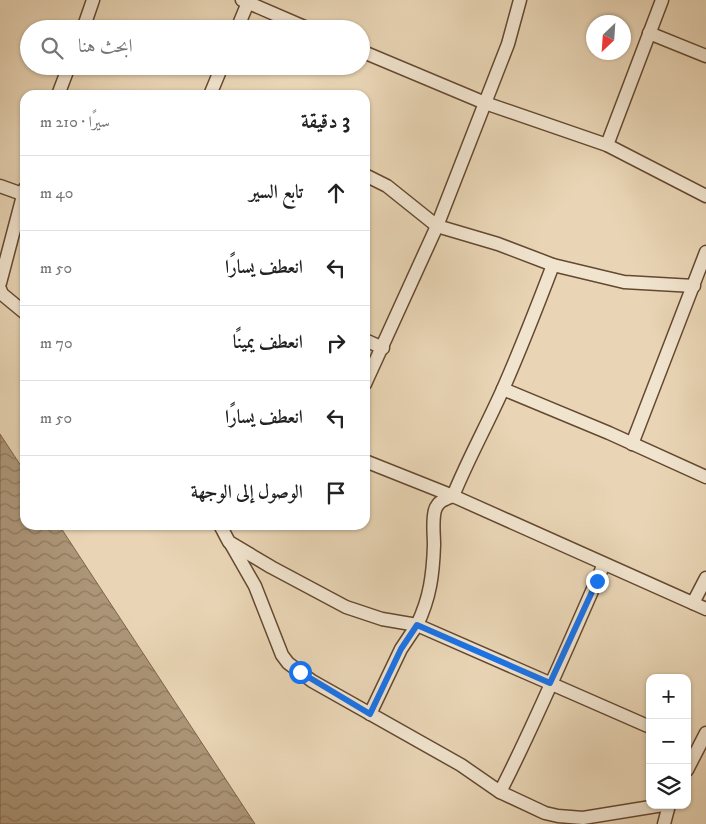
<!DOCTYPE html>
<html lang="ar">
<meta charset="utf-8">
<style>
:root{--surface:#fff;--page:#f2f2f2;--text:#222;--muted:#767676;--line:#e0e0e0}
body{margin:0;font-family:"IM FELL DW Pica",Amiri,serif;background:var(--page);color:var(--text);direction:rtl}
.controls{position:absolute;right:15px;bottom:15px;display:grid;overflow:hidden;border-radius:10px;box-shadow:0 1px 4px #0004}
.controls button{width:45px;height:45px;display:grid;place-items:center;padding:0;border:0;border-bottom:1px solid var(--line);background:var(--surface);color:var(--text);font:25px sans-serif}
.compass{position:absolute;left:586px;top:15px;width:45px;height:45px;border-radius:50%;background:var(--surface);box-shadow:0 1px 4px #0004;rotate:205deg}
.stop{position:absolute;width:15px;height:15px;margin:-11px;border:4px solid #1a73e8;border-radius:50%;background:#fff}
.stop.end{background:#1a73e8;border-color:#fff;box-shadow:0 1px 5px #0008}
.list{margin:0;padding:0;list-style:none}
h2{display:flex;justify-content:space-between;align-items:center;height:65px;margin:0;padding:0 20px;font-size:21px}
h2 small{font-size:16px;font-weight:400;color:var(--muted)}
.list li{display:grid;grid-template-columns:32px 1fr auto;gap:15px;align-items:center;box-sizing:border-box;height:75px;padding:0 20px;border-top:1px solid var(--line)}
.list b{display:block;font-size:19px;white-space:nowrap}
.list em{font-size:16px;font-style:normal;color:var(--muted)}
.icon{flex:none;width:28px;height:28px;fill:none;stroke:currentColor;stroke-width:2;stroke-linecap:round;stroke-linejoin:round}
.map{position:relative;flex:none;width:706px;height:824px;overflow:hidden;direction:ltr}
.search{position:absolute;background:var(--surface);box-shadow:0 1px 4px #0004;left:20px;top:20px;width:350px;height:55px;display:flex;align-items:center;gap:12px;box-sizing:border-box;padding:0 18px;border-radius:28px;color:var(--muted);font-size:19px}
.panel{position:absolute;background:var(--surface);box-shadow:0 1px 4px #0004;left:20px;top:90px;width:350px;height:440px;border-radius:15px;direction:rtl}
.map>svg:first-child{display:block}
.water{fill:url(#water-waves);stroke:#7d6449}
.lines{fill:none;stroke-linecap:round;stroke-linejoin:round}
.street-casing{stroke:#644930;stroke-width:15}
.street{stroke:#f1e4cf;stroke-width:12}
.route{stroke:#1a73e8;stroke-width:6}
</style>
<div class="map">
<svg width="706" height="824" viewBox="0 0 706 824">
<defs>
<pattern id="water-waves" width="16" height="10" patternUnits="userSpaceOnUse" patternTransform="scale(1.25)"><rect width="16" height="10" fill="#ac9578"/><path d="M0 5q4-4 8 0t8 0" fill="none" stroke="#8d7960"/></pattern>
</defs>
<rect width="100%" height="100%" fill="#e9d5b5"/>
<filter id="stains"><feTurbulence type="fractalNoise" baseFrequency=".004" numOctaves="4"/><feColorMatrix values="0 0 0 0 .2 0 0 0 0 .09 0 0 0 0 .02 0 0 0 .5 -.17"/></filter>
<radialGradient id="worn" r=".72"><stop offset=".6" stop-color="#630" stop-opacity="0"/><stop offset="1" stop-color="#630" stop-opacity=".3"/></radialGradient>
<polygon class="water" points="0,434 25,472 25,525 59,525 255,824 0,824"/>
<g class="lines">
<g class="street-casing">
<g id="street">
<polyline points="242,0 309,29"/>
<polyline points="83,29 93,0"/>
<polyline points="237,29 249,0"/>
<polyline points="649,33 706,56"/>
<polyline points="361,51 485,103 607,145 706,196"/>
<polyline points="58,95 69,66"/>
<polyline points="210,95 222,66"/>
<polyline points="607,145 662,0"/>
<polyline points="365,175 387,186 437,226 498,244 553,265 624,282 694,286"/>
<polyline points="0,186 25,195"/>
<polyline points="0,283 25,188"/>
<polyline points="0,289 2,294 25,313"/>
<polyline points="365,340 383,348"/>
<polyline points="365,384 437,226 508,44 520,0"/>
<polyline points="503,389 609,433 706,477"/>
<polyline points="632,444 706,252"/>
<polyline points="365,461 453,496 706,609"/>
<path d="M 220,525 L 229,542 L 271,567 L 346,607 L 382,619 L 417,625 C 430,598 433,575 434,545 C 434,534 432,521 435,510 C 438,501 445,499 453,496 C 468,459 487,425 503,389 C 521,348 537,307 553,265"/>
<polyline points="231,544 255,586 282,655 288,663 312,681 461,765 500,792 545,813 558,816 583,818 663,805"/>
<polyline points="693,603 706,578"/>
<polyline points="370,714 401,649 417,625 650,727"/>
<polyline points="687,770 706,733"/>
<path d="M 500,792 C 538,718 570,640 604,564"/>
<polyline points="664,824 669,805"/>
</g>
</g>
<use href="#street" class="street"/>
</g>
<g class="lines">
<polyline class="route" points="300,672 370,714 401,649 417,625 550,683 597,581"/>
</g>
<rect width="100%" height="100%" filter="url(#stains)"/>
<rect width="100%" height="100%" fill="url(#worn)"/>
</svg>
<div class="controls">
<button>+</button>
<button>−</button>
<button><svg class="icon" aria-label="layers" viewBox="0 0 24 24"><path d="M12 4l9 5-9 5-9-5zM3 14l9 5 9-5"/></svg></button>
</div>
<svg class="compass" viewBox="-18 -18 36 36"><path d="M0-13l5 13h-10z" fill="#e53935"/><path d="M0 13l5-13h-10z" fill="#767676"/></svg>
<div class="stop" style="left:300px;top:672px"></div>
<div class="stop end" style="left:597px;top:581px"></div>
<div class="search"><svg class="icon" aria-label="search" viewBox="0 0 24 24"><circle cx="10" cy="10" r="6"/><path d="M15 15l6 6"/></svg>ابحث هنا</div>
<section class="panel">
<h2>3 دقيقة<small>سيرًا · 210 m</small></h2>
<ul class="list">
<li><svg class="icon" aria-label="ahead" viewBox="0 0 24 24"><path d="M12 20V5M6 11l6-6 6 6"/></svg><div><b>تابع السير</b></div><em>40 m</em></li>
<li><svg class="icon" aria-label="left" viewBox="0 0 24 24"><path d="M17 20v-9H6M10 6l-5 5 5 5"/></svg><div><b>انعطف يسارًا</b></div><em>50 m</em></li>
<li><svg class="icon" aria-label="right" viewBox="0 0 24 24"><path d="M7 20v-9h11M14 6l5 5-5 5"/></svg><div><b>انعطف يمينًا</b></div><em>70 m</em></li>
<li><svg class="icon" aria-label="left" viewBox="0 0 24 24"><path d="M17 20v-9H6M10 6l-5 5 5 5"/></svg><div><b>انعطف يسارًا</b></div><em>50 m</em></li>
<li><svg class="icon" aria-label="arrive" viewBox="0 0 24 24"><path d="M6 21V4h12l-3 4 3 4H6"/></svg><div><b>الوصول إلى الوجهة</b></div></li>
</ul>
</section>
</div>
